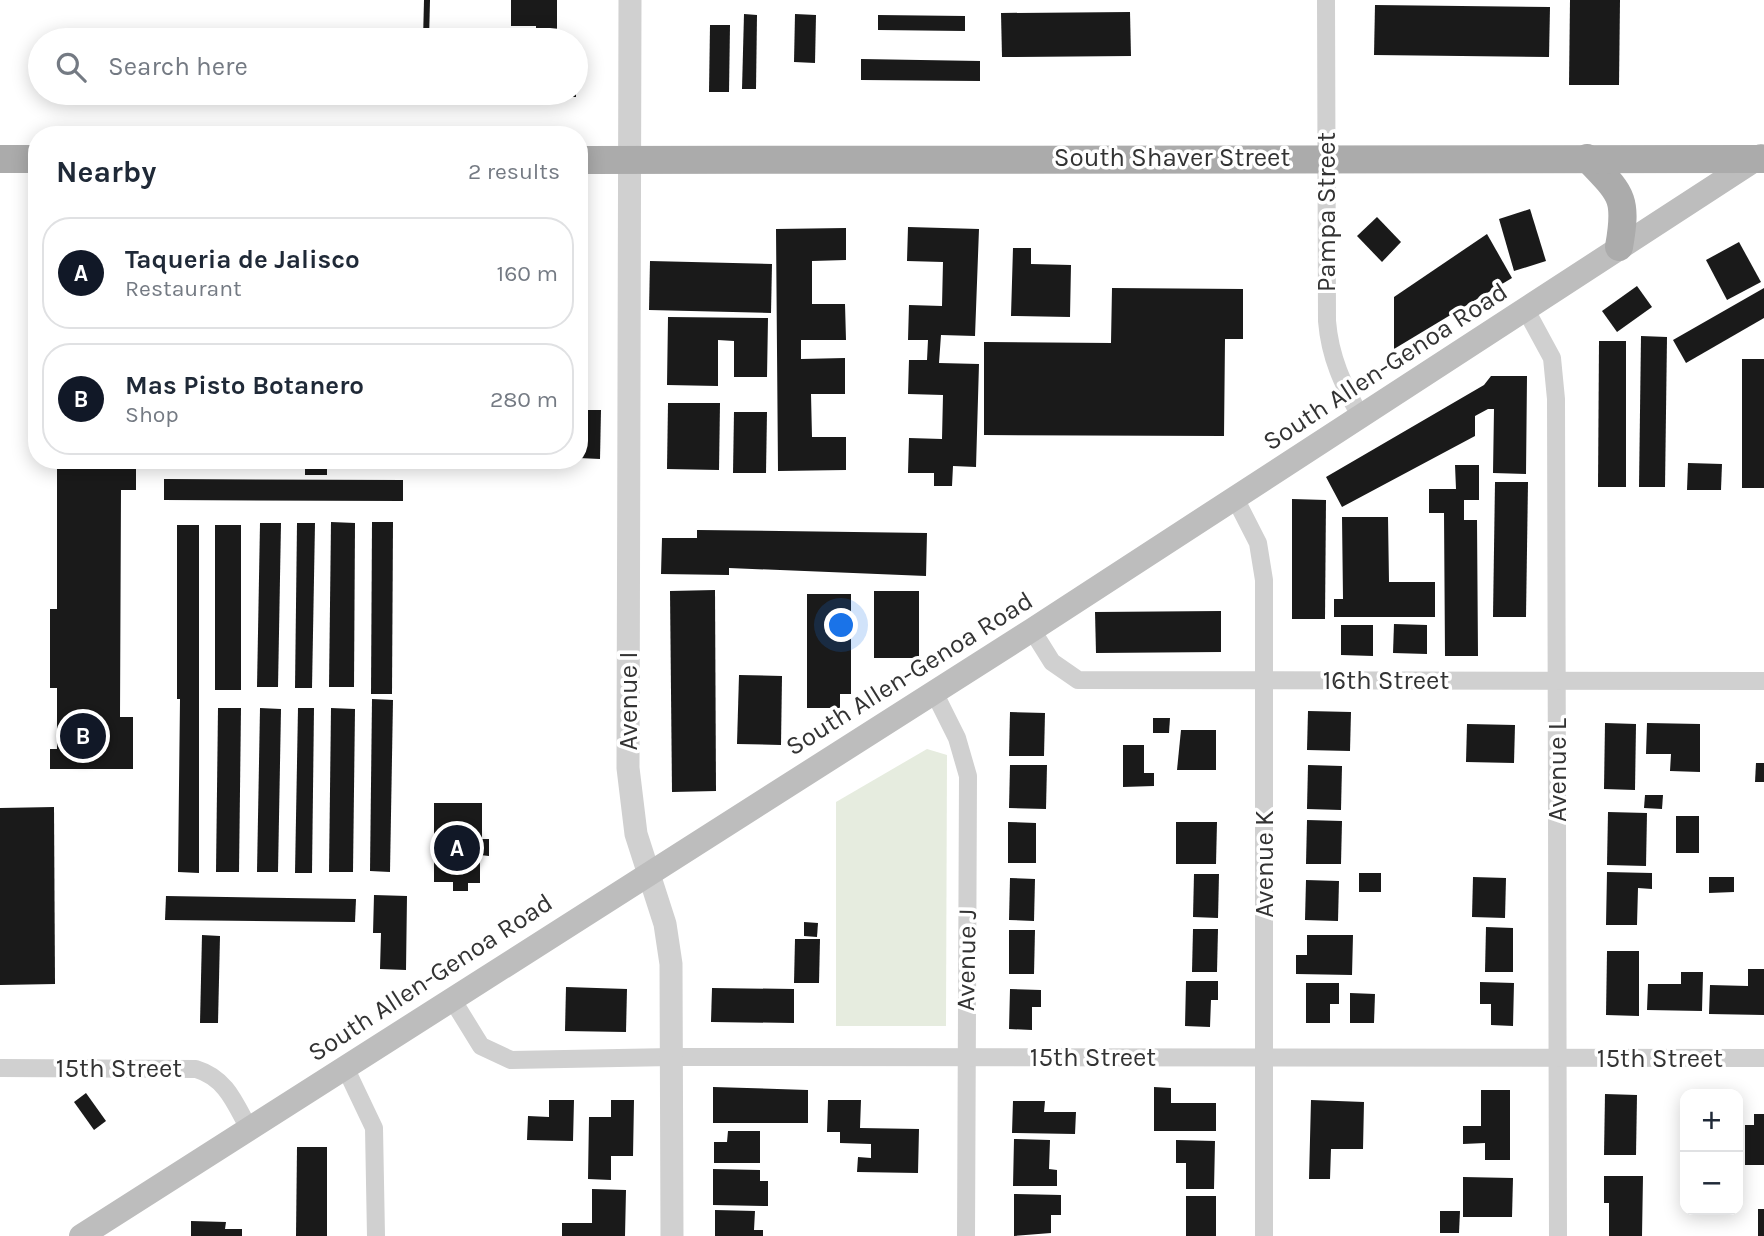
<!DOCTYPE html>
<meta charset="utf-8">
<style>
:root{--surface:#fff;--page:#f6f6f7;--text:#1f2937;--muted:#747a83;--line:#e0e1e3;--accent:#111827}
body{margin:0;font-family:Karla,sans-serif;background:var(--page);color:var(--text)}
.controls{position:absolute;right:21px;bottom:21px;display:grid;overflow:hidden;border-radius:14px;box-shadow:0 4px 18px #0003}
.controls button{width:63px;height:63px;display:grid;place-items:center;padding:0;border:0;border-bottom:2px solid var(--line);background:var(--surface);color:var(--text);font:35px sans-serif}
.you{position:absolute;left:842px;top:626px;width:24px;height:24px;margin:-18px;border:5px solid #fff;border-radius:50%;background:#1a73e8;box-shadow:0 0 0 10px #1a73e833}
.badge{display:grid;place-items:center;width:46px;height:46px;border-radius:50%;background:var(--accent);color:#fff;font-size:23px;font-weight:700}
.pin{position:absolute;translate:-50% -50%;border:4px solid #fff;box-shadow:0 2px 7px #0006}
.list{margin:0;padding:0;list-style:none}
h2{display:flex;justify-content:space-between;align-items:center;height:91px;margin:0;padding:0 28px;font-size:30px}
h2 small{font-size:23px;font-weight:400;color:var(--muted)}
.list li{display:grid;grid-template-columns:46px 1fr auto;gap:21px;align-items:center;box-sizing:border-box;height:112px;margin:0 14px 14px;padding:0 14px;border:2px solid var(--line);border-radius:28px}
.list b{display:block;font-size:26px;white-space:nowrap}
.list p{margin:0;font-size:23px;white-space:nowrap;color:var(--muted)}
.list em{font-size:23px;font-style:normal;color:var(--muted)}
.icon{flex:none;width:38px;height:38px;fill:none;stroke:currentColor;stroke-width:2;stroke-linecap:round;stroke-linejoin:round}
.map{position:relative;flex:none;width:1764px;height:1236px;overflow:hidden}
.search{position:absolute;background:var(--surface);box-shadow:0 4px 18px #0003;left:28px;top:28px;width:560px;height:77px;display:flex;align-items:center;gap:18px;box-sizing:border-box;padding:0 24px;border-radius:38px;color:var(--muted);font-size:26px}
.panel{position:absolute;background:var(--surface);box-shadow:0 4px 18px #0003;left:28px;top:126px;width:560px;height:343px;border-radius:28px}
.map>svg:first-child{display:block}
.green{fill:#e6ecdf}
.building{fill:#1a1a1a}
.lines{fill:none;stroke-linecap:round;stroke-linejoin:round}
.minor{stroke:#d0d0d0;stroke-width:18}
.tertiary{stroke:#d0d0d0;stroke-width:23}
.secondary{stroke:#bdbdbd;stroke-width:24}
.primary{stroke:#ababab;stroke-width:28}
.labels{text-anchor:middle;stroke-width:7;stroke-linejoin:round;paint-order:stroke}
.street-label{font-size:26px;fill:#333;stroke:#fff}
</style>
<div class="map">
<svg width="1764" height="1236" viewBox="0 0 1764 1236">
<rect width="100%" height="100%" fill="#fff"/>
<polygon class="green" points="927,749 947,755 946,1026 836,1026 836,802"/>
<g class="building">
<polygon points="424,0 430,0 429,40 423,40"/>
<polygon points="511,0 557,0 557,40 536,40 536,26 511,26"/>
<polygon points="1570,0 1620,0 1619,85 1569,85"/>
<polygon points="1375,5 1550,7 1549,57 1374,55"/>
<polygon points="1130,12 1131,56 1002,57 1001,13"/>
<polygon points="744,14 757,15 756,89 742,89"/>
<polygon points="795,14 816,15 815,63 794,62"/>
<polygon points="878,15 965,16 965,31 878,30"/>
<polygon points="710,25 730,25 729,92 709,92"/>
<polygon points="861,59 980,61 980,81 861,80"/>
<polygon points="494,93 576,93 576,97 494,96"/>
<polygon points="1530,209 1546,261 1514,271 1499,219"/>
<polygon points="1377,217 1401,242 1382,262 1357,236"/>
<polygon points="908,227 979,229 975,336 941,335 939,363 979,364 976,467 953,466 952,486 934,486 934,473 908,473 909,438 942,439 943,395 908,394 909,360 927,360 928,340 908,340 909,305 942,306 943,262 907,261"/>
<polygon points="846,228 846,260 812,261 812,304 845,304 846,340 801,340 801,359 845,358 845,394 811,394 812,437 846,437 846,470 778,471 776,229"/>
<polygon points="1487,234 1512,278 1394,349 1394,297"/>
<polygon points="1739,242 1761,282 1727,300 1706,260"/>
<polygon points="1013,248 1031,248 1031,264 1071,265 1070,317 1011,316"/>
<polygon points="650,261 772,264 771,313 649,310"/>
<polygon points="1637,286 1652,307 1617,332 1602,311"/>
<polygon points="1112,288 1243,289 1243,339 1225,339 1224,436 984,435 984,342 1111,343"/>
<polygon points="1764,288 1764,318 1686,363 1673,340"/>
<polygon points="668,317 768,318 767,377 734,377 734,341 718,340 718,386 667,385"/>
<polygon points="1641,336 1667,337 1665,487 1639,487"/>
<polygon points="1599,341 1626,341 1626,487 1598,487"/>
<rect x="1742" y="359" width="22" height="129"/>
<polygon points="1491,376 1527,376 1526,474 1493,473 1494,409 1488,409 1475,416 1475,436 1342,507 1326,477 1484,385"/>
<polygon points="668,403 720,403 719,470 667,469"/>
<polygon points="579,410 601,410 600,459 579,458"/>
<polygon points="734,412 767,412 766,473 733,473"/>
<polygon points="57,460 136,460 136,490 121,490 120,717 133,717 133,769 50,769 50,749 57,749 57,688 50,688 50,609 57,609"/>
<rect x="305" y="460" width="22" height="15"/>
<polygon points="1688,463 1722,464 1721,490 1687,490"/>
<polygon points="1455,465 1479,465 1479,500 1464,500 1464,520 1477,520 1478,656 1445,656 1444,513 1429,513 1429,489 1456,489"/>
<polygon points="164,479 403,480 403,501 164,500"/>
<polygon points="1495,482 1528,482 1526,617 1493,617"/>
<polygon points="1292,499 1326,500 1325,619 1292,619"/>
<polygon points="1342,517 1388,517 1389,582 1435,582 1435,617 1334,617 1334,599 1343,599"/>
<polygon points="331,522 355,523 354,687 329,687"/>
<polygon points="372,522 393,522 392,694 371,694"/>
<polygon points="260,523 281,523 278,687 257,687"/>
<polygon points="297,523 315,523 312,688 295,688"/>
<polygon points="177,525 199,525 199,873 178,872 180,699 177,699"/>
<rect x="215" y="525" width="26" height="165"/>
<polygon points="697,530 927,533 926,576 729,568 729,575 661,574 662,538 697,538"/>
<polygon points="715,590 716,791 672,792 670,591"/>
<rect x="874" y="591" width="45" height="67"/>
<polygon points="807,594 851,594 851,694 840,694 840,708 807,708"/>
<polygon points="1221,611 1221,652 1096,653 1095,612"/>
<polygon points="1394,624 1427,625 1427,654 1393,653"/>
<polygon points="1341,625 1373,625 1373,656 1341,655"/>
<polygon points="739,675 782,676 781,745 737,744"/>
<polygon points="372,699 393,700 390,872 370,871"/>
<polygon points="218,708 241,708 239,872 216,872"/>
<polygon points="260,708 281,709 278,872 257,872"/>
<polygon points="298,708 314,708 312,873 295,873"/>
<polygon points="331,708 355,709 353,872 329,872"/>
<polygon points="1308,711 1351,712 1350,751 1307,750"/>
<polygon points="1010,712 1045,713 1044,756 1009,756"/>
<polygon points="1153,718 1170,718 1169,733 1153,733"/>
<polygon points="1605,723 1636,724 1635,790 1604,789"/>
<polygon points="1647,723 1700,724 1700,772 1670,771 1671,754 1646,754"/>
<polygon points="1467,724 1515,725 1514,763 1466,762"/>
<polygon points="1181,730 1216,730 1216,770 1177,770"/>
<polygon points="1123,745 1144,745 1144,773 1154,773 1154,786 1123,787"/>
<polygon points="1756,763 1764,763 1764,782 1755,782"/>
<polygon points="1010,765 1047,765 1046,809 1009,808"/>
<polygon points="1308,765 1342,766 1341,810 1307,809"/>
<polygon points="1645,795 1663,795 1662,809 1644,808"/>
<polygon points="434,803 482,803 482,839 489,839 489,856 480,855 480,883 468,883 468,891 453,891 453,882 434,882"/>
<polygon points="54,807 55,984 0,985 0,808"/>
<polygon points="1608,812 1647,813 1646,866 1607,865"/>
<rect x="1676" y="816" width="23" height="37"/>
<polygon points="1307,820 1342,821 1341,864 1306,864"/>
<polygon points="1008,822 1036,823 1036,863 1008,863"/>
<polygon points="1176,822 1217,822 1216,864 1176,864"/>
<polygon points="1607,872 1652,873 1652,889 1638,888 1637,925 1606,925"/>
<rect x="1359" y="873" width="22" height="19"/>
<polygon points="1194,874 1219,874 1218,918 1193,917"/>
<polygon points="1473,877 1506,878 1505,918 1472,917"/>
<polygon points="1709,877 1734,877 1734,892 1709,893"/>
<polygon points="1010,878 1035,879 1034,921 1009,920"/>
<polygon points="1306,880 1339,881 1338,921 1305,920"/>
<polygon points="374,895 407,896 406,970 380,969 381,933 373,933"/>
<polygon points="166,896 356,899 355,922 165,920"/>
<polygon points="804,922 818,923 817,937 804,936"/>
<polygon points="1486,927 1513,928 1513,972 1485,972"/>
<polygon points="1193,929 1218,929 1217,972 1192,972"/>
<polygon points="1009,930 1035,930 1034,974 1009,974"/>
<polygon points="202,935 220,936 218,1023 200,1023"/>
<polygon points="1307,935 1353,935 1352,975 1296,974 1296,955 1307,955"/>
<polygon points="795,939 820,939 819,983 794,983"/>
<polygon points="1607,951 1639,951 1639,1016 1606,1015"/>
<polygon points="1748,969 1764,969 1764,1015 1709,1014 1710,985 1748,986"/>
<polygon points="1681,972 1703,972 1702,1011 1647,1010 1648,984 1681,984"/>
<polygon points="1186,981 1218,981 1218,1000 1211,1000 1210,1027 1185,1026"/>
<polygon points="1480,982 1514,983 1513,1026 1491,1025 1491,1004 1480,1004"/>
<polygon points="1306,983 1339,983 1339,1004 1330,1004 1330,1023 1306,1023"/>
<polygon points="566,987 627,989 626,1032 565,1031"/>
<polygon points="712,988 794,989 794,1023 711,1022"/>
<polygon points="1010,989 1041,990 1041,1007 1032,1007 1032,1030 1009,1029"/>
<polygon points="1350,993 1375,994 1374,1023 1350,1023"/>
<polygon points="713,1087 808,1090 808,1123 713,1123"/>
<polygon points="1154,1087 1171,1088 1171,1103 1216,1103 1216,1131 1154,1131"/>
<polygon points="1481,1090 1510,1090 1510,1160 1485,1160 1485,1143 1463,1144 1463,1126 1481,1126"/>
<polygon points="86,1093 106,1121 94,1130 74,1102"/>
<polygon points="1605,1094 1637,1095 1636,1155 1604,1155"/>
<polygon points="549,1100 574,1100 573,1141 527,1140 528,1116 549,1117"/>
<polygon points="611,1100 634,1100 633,1156 611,1156 611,1180 588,1179 589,1117 611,1117"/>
<polygon points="828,1100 861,1100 860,1128 919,1129 918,1173 857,1172 858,1157 871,1158 871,1144 840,1143 840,1132 827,1132"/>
<polygon points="1311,1100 1364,1102 1363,1149 1331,1149 1330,1179 1309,1179"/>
<polygon points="1013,1101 1045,1101 1044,1112 1076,1112 1075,1134 1012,1133"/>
<polygon points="1754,1114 1764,1114 1764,1165 1745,1165 1745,1125 1754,1125"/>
<polygon points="728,1131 760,1131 760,1163 714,1163 714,1142 727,1142"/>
<polygon points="1014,1139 1050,1140 1049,1169 1057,1170 1057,1186 1013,1186"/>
<polygon points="1176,1140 1215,1141 1214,1189 1186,1189 1186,1163 1176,1163"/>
<polygon points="297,1147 327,1147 327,1236 296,1236"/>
<polygon points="713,1169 760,1170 760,1181 768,1181 768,1206 713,1205"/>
<polygon points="1604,1176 1643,1176 1642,1236 1609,1236 1609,1203 1604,1203"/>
<polygon points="1463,1177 1513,1178 1512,1217 1463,1217"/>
<polygon points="592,1189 626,1190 625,1236 562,1236 562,1223 592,1223"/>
<polygon points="1014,1194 1061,1195 1061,1215 1051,1215 1051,1233 1014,1236"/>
<rect x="1186" y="1196" width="30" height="40"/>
<rect x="1758" y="1209" width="6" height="27"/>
<polygon points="715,1210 755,1211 754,1230 763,1230 763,1236 715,1236"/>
<polygon points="1440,1211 1460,1211 1459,1233 1440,1233"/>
<polygon points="191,1221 226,1222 225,1229 242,1229 242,1236 191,1236"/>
</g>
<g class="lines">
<g class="minor">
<path d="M 1326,0 L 1327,321 C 1330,358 1343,384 1360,416"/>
<polyline points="1526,310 1552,358 1556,399 1558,1236"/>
<polyline points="1235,498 1258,543 1264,580 1264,1236"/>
<polyline points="1032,630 1052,662 1078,680 1764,681"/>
<polyline points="934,692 957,738 968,776 966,1236"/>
<polyline points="452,999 481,1046 511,1060 672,1057 1764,1058"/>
<polyline points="345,1067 374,1128 376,1236"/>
<path d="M 0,1068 L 196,1069 C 226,1078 235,1103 249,1129"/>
</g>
<polyline class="tertiary" points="630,0 628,768 636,834 665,924 671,964 672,1236"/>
<polyline class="secondary" points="81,1236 1032,630 1761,156"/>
<g class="primary">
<path d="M 1587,158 C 1621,194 1628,196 1619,247"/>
<polyline points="0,159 37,159"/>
<polyline points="579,160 1764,159"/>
</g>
</g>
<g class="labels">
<g class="street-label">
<text x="1172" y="166">South Shaver Street</text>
<text transform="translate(1326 212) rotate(-90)" y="9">Pampa Street</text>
<text transform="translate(1385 366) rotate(-33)" y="9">South Allen-Genoa Road</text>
<text transform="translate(909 673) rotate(-32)" y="9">South Allen-Genoa Road</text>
<text x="1386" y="689">16th Street</text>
<text transform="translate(628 701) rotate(-90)" y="9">Avenue I</text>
<text transform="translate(1557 770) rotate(-90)" y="9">Avenue L</text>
<text transform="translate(1264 864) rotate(-90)" y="9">Avenue K</text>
<text transform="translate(966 960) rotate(-89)" y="9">Avenue J</text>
<text transform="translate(430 977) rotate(-33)" y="9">South Allen-Genoa Road</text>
<text x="1093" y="1066">15th Street</text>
<text x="1660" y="1067">15th Street</text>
<text x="119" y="1077">15th Street</text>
</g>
</g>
</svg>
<div class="controls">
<button>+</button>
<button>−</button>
</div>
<div class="you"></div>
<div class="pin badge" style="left:457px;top:848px">A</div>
<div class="pin badge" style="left:83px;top:736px">B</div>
<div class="search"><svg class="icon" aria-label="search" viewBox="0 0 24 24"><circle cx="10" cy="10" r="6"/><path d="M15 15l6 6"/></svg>Search here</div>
<section class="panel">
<h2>Nearby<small>2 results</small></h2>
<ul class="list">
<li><span class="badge">A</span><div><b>Taqueria de Jalisco</b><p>Restaurant</p></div><em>160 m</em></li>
<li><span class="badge">B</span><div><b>Mas Pisto Botanero</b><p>Shop</p></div><em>280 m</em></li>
</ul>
</section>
</div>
